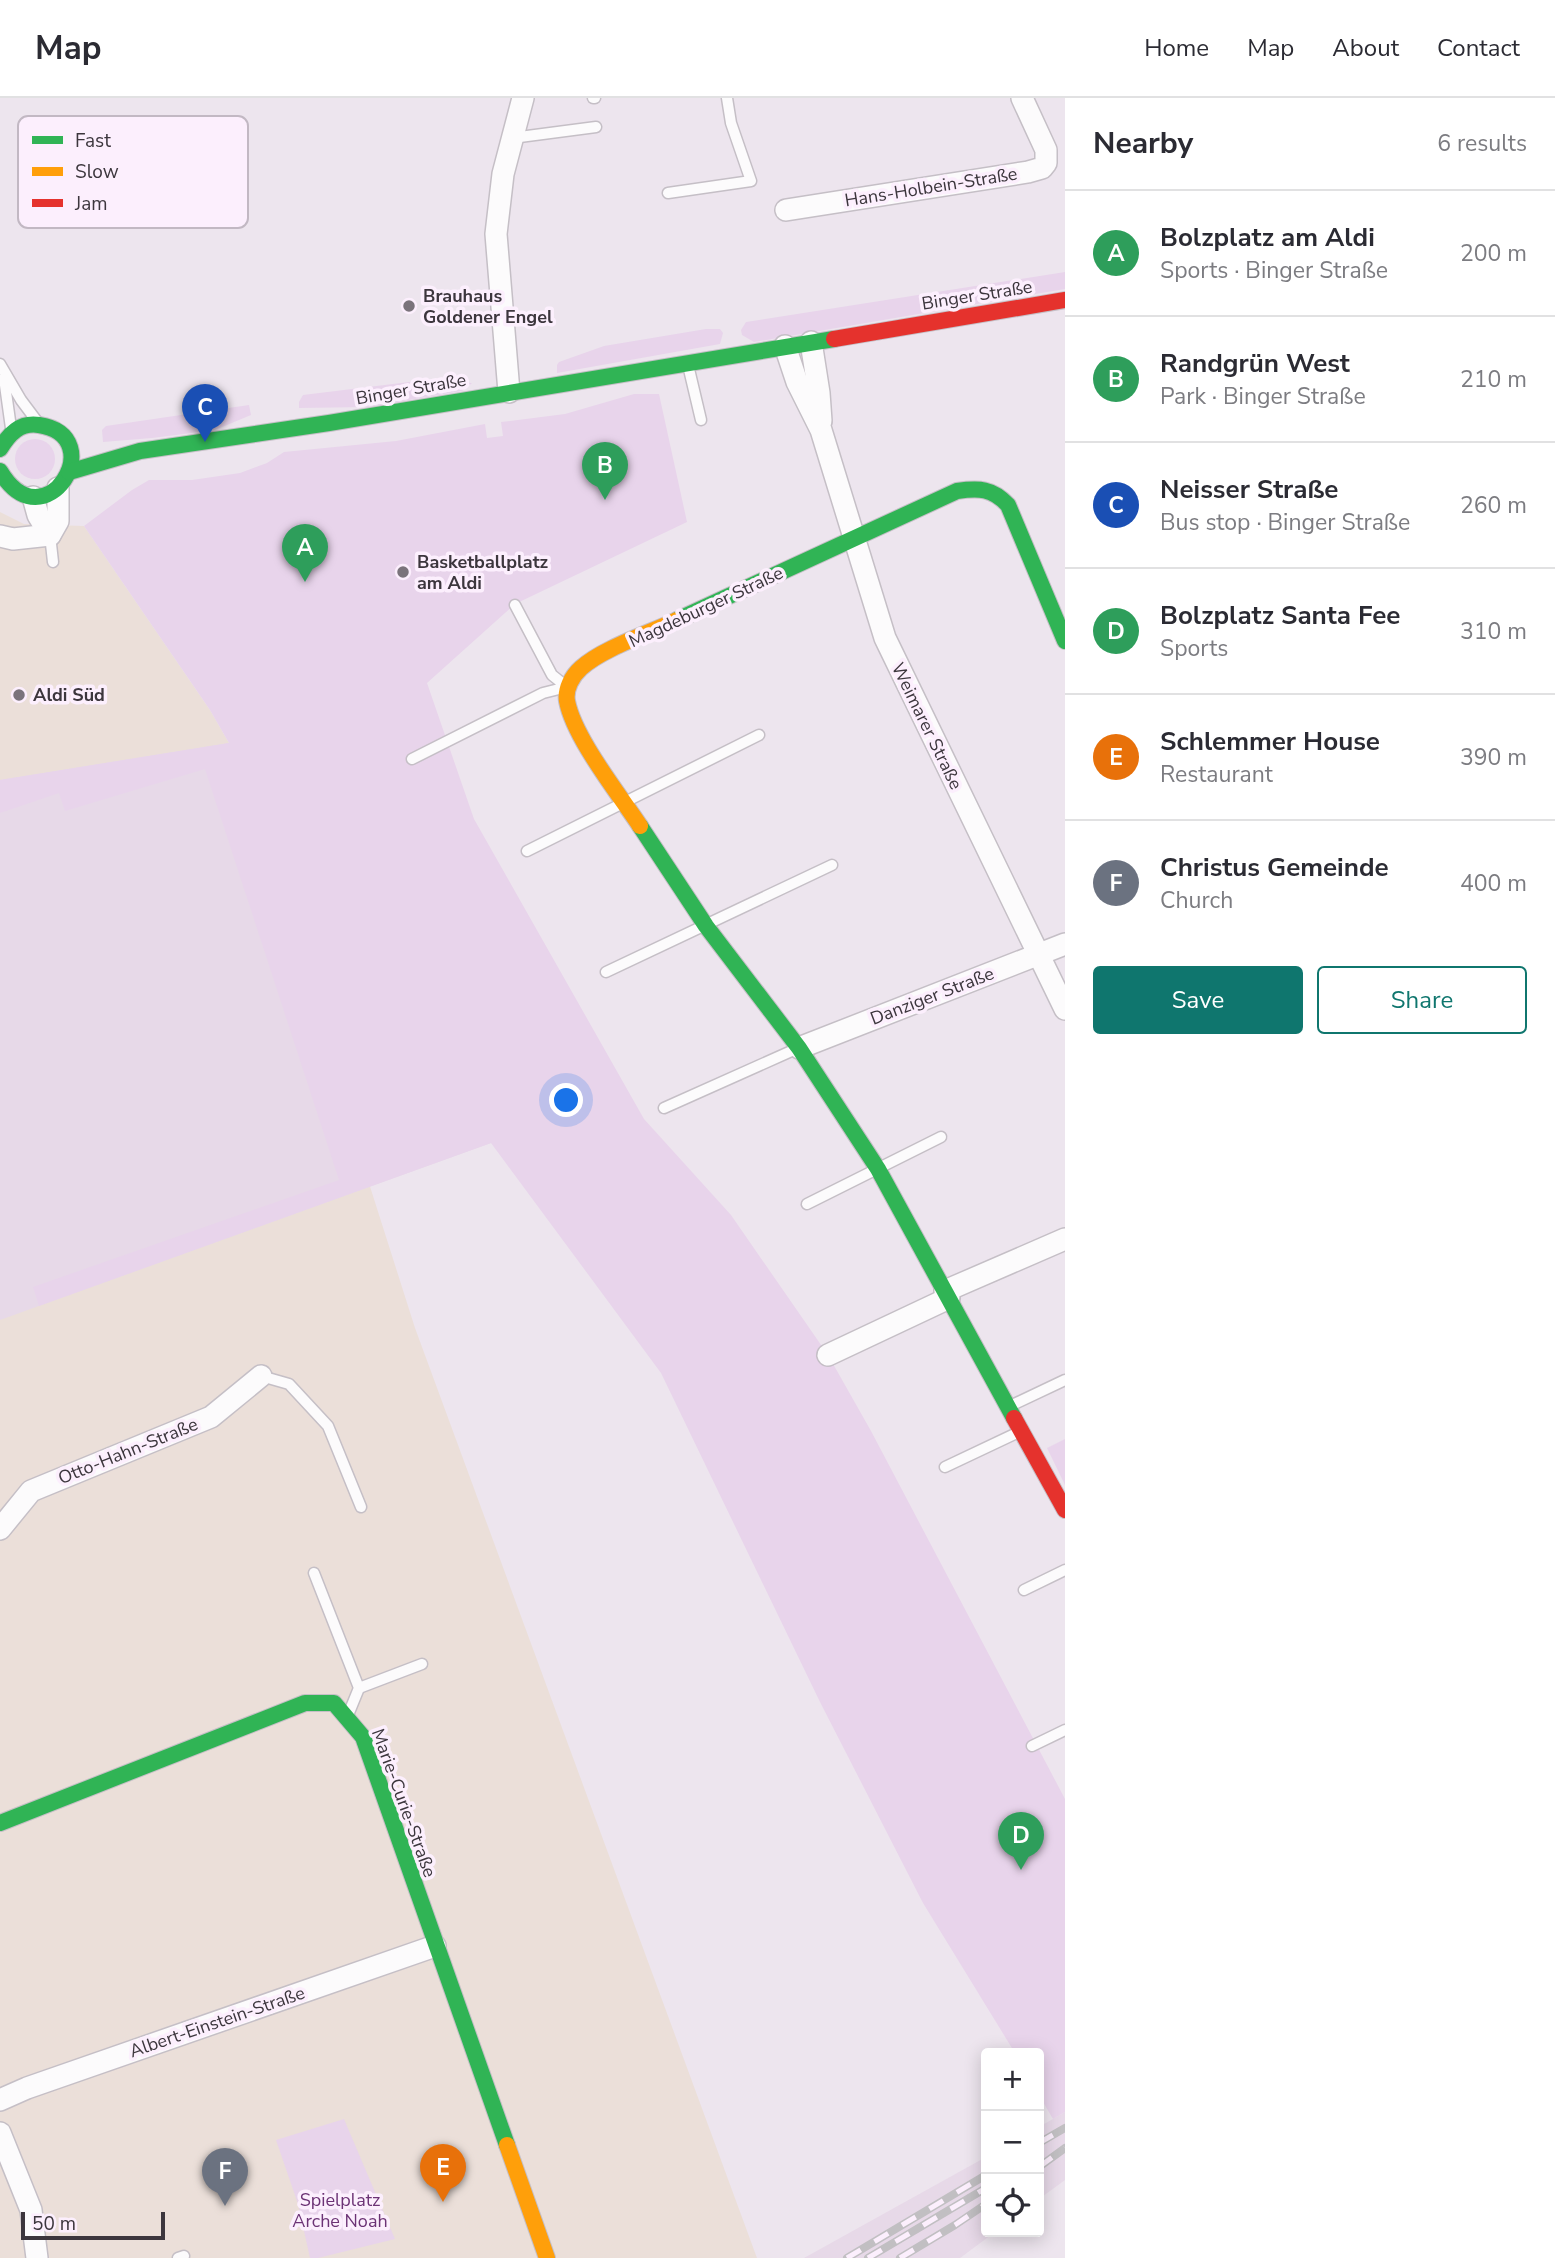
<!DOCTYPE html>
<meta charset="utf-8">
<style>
:root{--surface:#fff;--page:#f7f7f7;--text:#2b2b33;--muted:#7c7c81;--line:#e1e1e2;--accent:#0f766e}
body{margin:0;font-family:"Nunito Sans",sans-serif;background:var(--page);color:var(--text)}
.controls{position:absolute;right:21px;bottom:21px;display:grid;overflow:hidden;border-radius:7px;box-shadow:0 4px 18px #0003}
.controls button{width:63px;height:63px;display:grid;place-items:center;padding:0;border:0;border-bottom:2px solid var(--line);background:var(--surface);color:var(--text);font:35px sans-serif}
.scale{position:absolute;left:21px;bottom:18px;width:144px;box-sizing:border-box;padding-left:7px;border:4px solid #3c363d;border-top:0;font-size:19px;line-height:24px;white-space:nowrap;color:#3c363d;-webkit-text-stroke:5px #fceffd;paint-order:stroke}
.you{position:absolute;left:567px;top:1003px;width:24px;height:24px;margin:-18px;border:5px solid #fff;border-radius:50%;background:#1a73e8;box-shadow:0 0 0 10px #1a73e833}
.badge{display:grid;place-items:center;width:46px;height:46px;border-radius:50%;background:var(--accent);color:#fff;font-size:23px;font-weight:700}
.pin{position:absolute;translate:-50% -58px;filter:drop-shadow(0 2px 4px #0008)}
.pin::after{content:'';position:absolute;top:37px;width:24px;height:21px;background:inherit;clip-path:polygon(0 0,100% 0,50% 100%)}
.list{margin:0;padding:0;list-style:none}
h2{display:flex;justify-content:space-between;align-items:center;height:91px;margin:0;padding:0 28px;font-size:30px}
h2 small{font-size:23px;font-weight:400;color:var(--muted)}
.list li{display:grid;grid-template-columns:46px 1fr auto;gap:21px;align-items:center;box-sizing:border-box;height:126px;padding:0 28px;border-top:2px solid var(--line)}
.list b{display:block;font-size:26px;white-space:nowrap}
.list p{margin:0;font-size:23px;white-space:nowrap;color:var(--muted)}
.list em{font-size:23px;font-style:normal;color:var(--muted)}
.actions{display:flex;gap:14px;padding:21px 28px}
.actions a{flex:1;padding:16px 0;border:2px solid var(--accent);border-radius:7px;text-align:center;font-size:24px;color:var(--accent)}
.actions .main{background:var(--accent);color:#fff}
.icon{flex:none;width:38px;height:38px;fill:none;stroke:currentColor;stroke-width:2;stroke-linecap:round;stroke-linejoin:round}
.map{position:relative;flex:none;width:1065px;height:2160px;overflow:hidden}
header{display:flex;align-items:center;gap:42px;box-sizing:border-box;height:98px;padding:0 35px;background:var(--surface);border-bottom:2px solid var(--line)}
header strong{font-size:33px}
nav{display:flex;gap:38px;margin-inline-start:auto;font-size:24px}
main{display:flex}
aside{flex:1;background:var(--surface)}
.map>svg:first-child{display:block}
.commercial{fill:#ebdfd9}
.built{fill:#e7d9e8}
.green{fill:#e8d4eb}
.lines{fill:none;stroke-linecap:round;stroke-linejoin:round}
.lane-casing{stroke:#c5bfc6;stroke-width:13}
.street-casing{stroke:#c5bfc6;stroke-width:24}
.fast-casing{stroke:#c5bfc6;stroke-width:18}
.slow-casing{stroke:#c5bfc6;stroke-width:18}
.jam-casing{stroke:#c5bfc6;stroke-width:18}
.lane{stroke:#fcfbfc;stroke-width:10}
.street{stroke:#fcfbfc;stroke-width:21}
.fast{stroke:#30b455;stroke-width:16}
.slow{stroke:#ff9f0a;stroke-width:16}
.jam{stroke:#e5322d;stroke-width:16}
.rail-casing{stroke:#c1bfc2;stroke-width:8}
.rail{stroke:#fceffd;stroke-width:5;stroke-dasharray:16;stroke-linecap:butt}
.poi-dot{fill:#7a737b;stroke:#fceffd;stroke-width:2.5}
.labels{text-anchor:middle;stroke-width:7;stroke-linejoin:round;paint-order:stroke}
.street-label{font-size:18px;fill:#3c363d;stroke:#fceffd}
.poi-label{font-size:18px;font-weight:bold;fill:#3c363d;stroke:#fceffd;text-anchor:start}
.park-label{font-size:18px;fill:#6c3375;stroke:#fceffd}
.key{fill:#fceffd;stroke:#c2b8c3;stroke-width:2}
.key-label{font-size:19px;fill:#3c363d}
</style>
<header>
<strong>Map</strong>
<nav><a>Home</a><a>Map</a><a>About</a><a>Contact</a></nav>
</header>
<main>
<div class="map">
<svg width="1065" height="2160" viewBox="0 0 1065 2160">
<rect width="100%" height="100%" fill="#ede5ee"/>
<polygon class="commercial" points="0,414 24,426 84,428 210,612 229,645 415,1230 757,2160 0,2160"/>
<g class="built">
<polygon points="229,645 491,1045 0,1222 0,682"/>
<polygon points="1065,2014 1065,2082 1039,2101 1039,2029"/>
<polygon points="986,2059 986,2134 995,2134 960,2160 804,2160"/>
</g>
<g class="green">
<polygon points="1065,174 1065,191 754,244 742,237 741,232 746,224"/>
<polygon points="706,231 720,231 723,235 720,246 557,275 557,267 559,264 604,248"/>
<polygon points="409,284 472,285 462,293 368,309 299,310 299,304 303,297"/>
<polygon points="634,296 659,296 687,424 515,506 427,585 474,721 644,1021 731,1117 828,1257 871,1333 1065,1701 1065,2014 1053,2021 1039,1997 1039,1955 1015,1955 923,1805 820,1604 661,1275 491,1045 39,1208 33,1189 339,1082 205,671 65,713 59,695 0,715 0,682 229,645 210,612 84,428 132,392 149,382 192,382 240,375 267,365 284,354 396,343 485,326 487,340 503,338 501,324 565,316"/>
<polygon points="249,307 251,317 215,332 152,340 103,344 102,332 106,328"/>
<circle cx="35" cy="361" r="20"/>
<polygon points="1065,1341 1065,1387 1047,1350"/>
<polygon points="344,2021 395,2141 318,2160 310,2160 298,2106 276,2042"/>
</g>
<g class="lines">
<g class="lane-casing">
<g id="lane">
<polyline points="593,0 595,0"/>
<polyline points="512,40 596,29"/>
<polyline points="668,95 751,83 731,25 727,0"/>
<polyline points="0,266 21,302 36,322"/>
<polyline points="688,267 701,322"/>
<polyline points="4,280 11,330"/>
<polyline points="50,437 53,464"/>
<polyline points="412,661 543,595 567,589 552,577 515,507"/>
<polyline points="527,753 759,637"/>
<polyline points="606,874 832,767"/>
<polyline points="664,1010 796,951"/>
<polyline points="807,1106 941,1039"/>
<polyline points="261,1278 289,1286 328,1328 361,1409"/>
<polyline points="1010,1308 1065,1282"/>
<polyline points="945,1369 1021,1333"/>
<polyline points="314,1475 359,1590 348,1617"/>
<polyline points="1024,1492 1065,1472"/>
<polyline points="359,1590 422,1566"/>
<polyline points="1032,1648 1065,1632"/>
<polyline points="178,2160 184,2158"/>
</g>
</g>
<g class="street-casing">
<g id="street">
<polyline points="786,112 1028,74 1042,70 1046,65 1046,52 1022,0"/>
<polyline points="811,244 819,295 821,323"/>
<polyline points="785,248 797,284 821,332 885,540 1065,911"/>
<polyline points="509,294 496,136 503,76 523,0"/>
<polyline points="33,399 38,417 50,437"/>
<polyline points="0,438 13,441 50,437 58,423 58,390"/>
<polyline points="799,950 1065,846"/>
<polyline points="945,1193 1065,1141"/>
<polyline points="828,1257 949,1200"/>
<polyline points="0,1431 31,1393 211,1319 261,1278"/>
<polyline points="0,2002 27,1990 435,1848"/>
<polyline points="0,2035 31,2112 37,2160"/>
</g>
</g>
<g class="fast-casing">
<g id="fast">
<path d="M 0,351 C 9,336 20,324 39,327 C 112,338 45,448 0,373"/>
<polyline points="69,374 140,353 329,325 834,241"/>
<path d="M 677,522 L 957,393 C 979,390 992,390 1008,407 L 1065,543"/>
<polyline points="640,728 706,828 799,950 878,1071 1014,1320"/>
<polyline points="0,1725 305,1605 334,1605 363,1639 507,2047"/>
</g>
</g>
<g class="slow-casing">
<g id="slow">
<path d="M 640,728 C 619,696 574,640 567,603 C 565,591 572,578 581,570 C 603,550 650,535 677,522"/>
<polyline points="507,2047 547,2160"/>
</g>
</g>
<g class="jam-casing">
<g id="jam">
<polyline points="834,241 1065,202"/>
<polyline points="1014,1320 1065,1412"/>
</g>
</g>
<use href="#lane" class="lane"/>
<use href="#street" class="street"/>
<use href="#fast" class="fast"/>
<use href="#slow" class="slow"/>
<use href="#jam" class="jam"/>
<g class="rail-casing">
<g id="rail">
<polyline points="1039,2045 1065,2030"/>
<polyline points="1039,2069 1065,2050"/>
<polyline points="847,2160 986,2077"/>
<polyline points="868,2160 986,2090"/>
<polyline points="900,2160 955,2127 986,2106"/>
</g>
</g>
<use href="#rail" class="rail"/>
</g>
<g class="poi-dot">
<circle cx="409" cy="208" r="7"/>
<circle cx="403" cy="474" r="7"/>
<circle cx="19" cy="597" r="7"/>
</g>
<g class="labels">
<g class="street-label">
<text transform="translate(931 89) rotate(-9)" y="6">Hans-Holbein-Straße</text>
<text transform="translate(977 197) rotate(-9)" y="6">Binger Straße</text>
<text transform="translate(411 291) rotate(-10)" y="6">Binger Straße</text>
<text transform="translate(706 509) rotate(-25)" y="6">Magdeburger Straße</text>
<text transform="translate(927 628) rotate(64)" y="6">Weimarer Straße</text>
<text transform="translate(932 898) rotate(-21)" y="6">Danziger Straße</text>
<text transform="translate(128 1353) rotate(-22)" y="6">Otto-Hahn-Straße</text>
<text transform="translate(404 1705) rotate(70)" y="6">Marie-Curie-Straße</text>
<text transform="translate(217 1924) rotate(-19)" y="6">Albert-Einstein-Straße</text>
</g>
<g class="poi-label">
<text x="423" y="204">Brauhaus<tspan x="423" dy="21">Goldener Engel</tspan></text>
<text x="417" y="470">Basketballplatz<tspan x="417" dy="21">am Aldi</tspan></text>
<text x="33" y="603">Aldi Süd</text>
</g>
<g class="park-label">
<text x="340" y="2108">Spielplatz<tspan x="340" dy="21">Arche Noah</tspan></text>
</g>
</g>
<rect x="18" y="18" width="230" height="112" rx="10" class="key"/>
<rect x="32" y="38" width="31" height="8" fill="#30b455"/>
<rect x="32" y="69" width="31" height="9" fill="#ff9f0a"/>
<rect x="32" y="101" width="31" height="8" fill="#e5322d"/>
<g class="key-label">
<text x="75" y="49">Fast</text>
<text x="75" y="80">Slow</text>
<text x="75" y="112">Jam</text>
</g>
</svg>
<div class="controls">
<button>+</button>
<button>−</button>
<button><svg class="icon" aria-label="locate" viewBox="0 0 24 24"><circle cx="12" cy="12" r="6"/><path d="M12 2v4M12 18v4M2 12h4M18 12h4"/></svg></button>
</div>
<div class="scale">50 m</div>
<div class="you"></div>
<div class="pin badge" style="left:305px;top:484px;background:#2e9e5b">A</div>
<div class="pin badge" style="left:605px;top:402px;background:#2e9e5b">B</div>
<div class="pin badge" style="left:205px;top:344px;background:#1a4fb4">C</div>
<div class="pin badge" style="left:1021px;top:1772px;background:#2e9e5b">D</div>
<div class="pin badge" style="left:443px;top:2104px;background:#e8710a">E</div>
<div class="pin badge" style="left:225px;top:2108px;background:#6b7280">F</div>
</div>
<aside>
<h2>Nearby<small>6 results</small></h2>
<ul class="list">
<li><span class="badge" style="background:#2e9e5b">A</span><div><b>Bolzplatz am Aldi</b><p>Sports · Binger Straße</p></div><em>200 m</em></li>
<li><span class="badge" style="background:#2e9e5b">B</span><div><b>Randgrün West</b><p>Park · Binger Straße</p></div><em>210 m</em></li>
<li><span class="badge" style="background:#1a4fb4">C</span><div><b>Neisser Straße</b><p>Bus stop · Binger Straße</p></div><em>260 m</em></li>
<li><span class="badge" style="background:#2e9e5b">D</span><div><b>Bolzplatz Santa Fee</b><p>Sports</p></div><em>310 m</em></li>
<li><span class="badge" style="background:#e8710a">E</span><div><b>Schlemmer House</b><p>Restaurant</p></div><em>390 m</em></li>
<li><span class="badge" style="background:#6b7280">F</span><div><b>Christus Gemeinde</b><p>Church</p></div><em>400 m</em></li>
</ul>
<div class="actions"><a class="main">Save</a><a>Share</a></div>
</aside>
</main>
